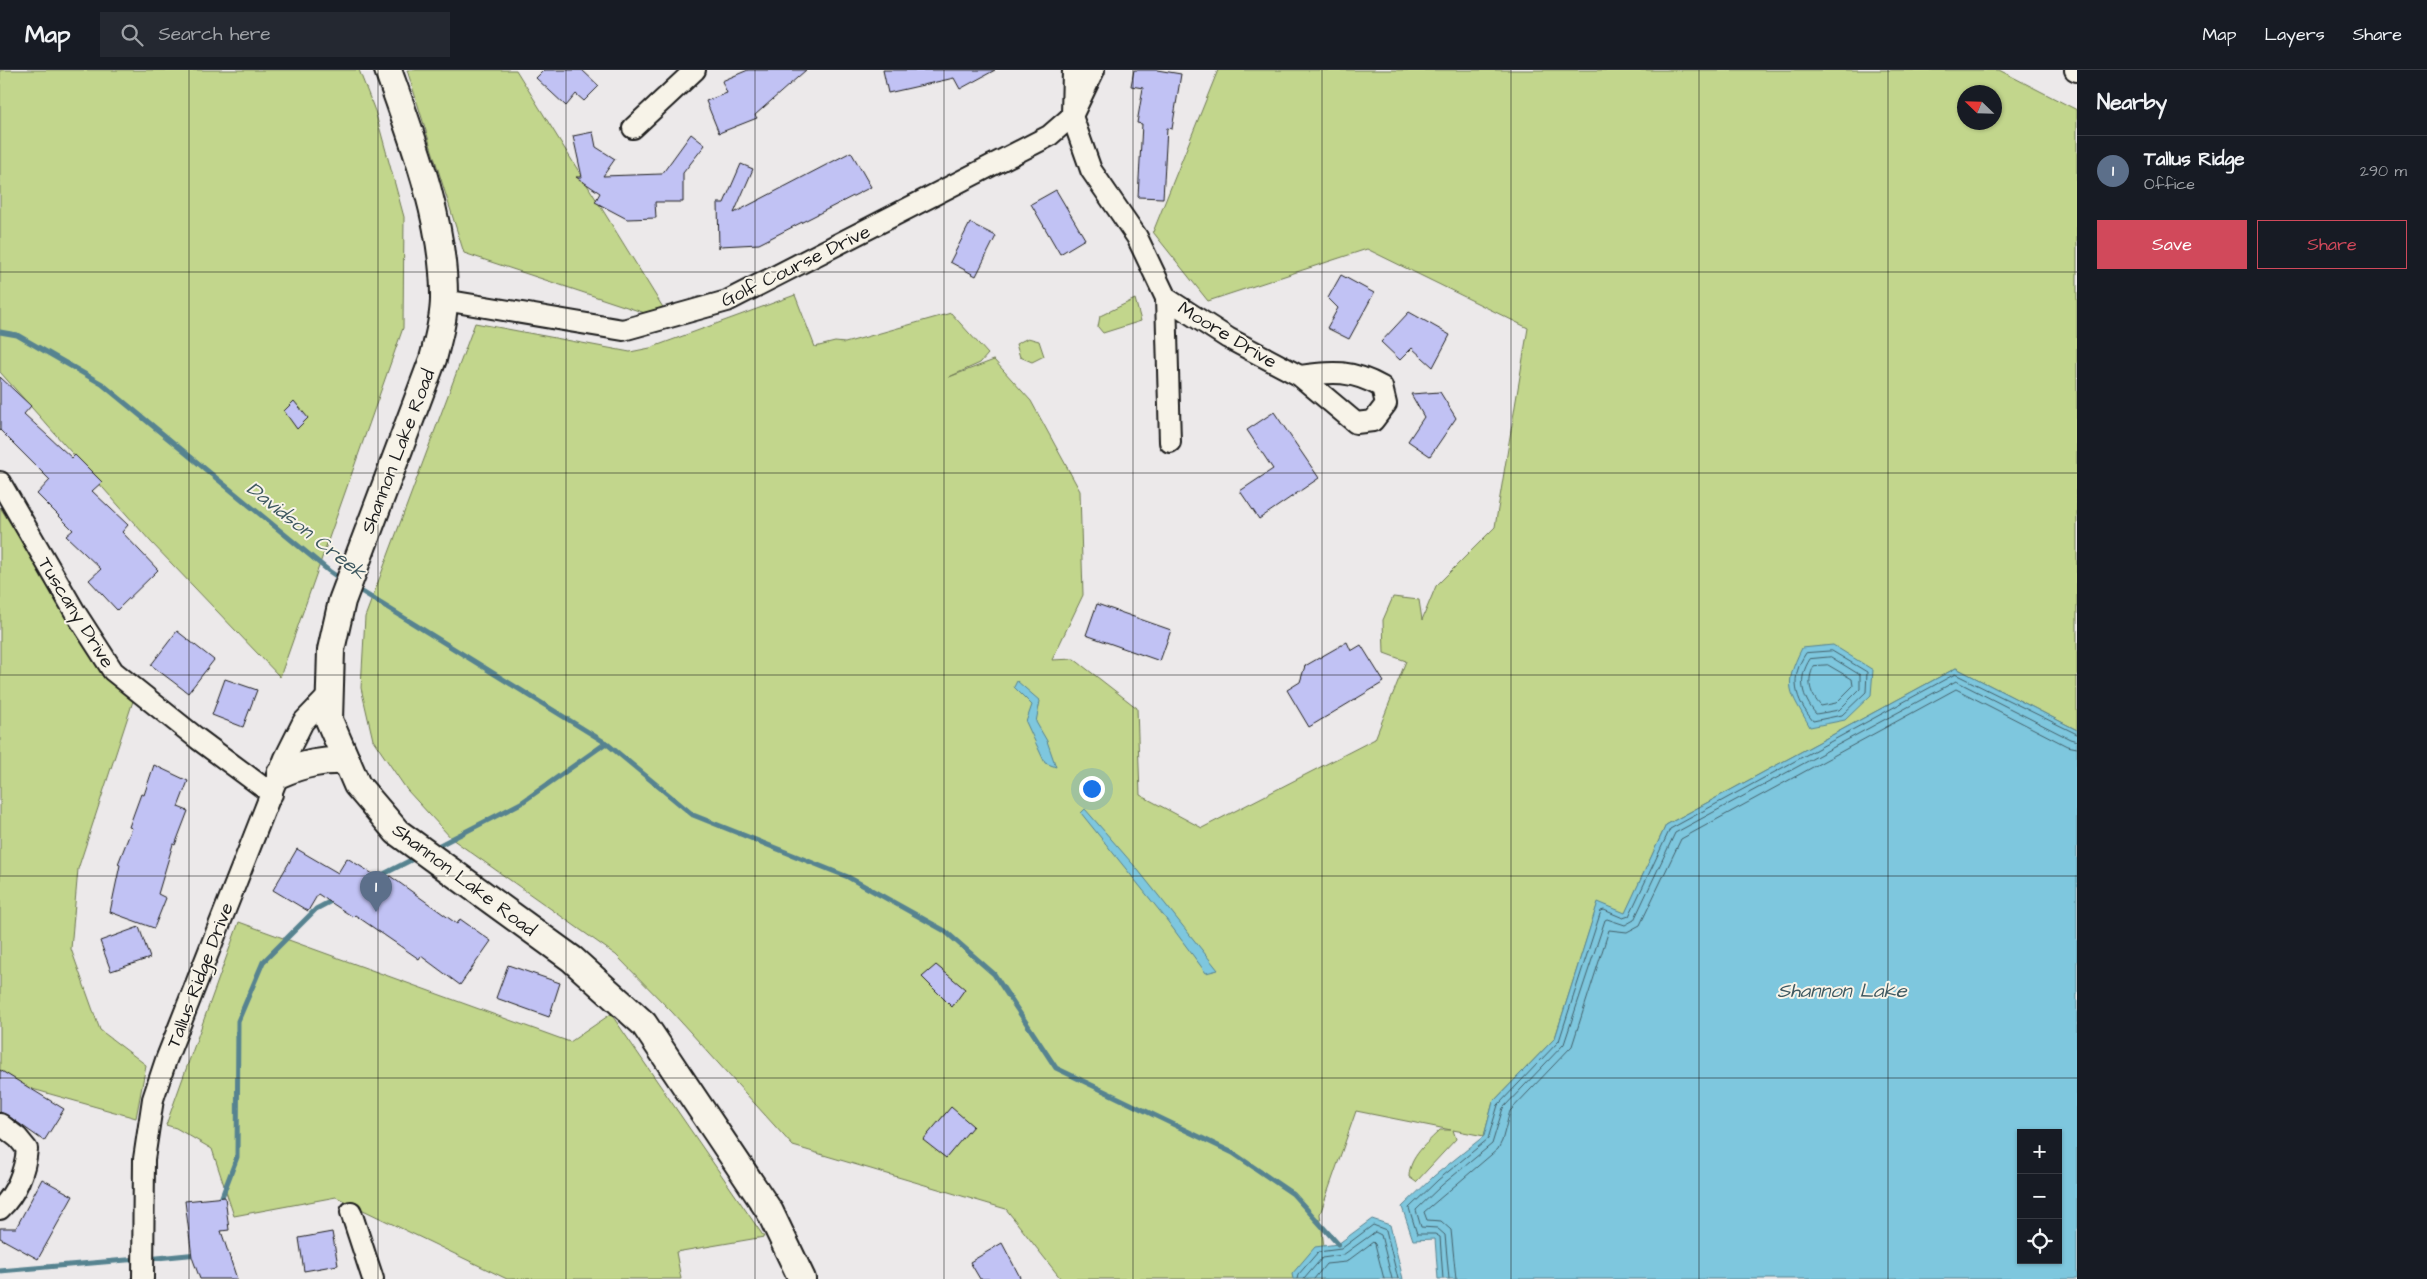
<!DOCTYPE html>
<meta charset="utf-8">
<style>
:root{--surface:#171b24;--page:#242831;--text:#f1f3f6;--muted:#9ea1a6;--line:#363941;--accent:#d1495b}
body{margin:0;font-family:"Architects Daughter",sans-serif;background:var(--page);color:var(--text)}
.controls{position:absolute;right:15px;bottom:15px;display:grid;overflow:hidden;border-radius:0px;box-shadow:0 1px 4px #0004}
.controls button{width:45px;height:45px;display:grid;place-items:center;padding:0;border:0;border-bottom:1px solid var(--line);background:var(--surface);color:var(--text);font:25px sans-serif}
.compass{position:absolute;left:1957px;top:15px;width:45px;height:45px;border-radius:50%;background:var(--surface);box-shadow:0 1px 4px #0004;rotate:293deg}
.you{position:absolute;left:1091px;top:718px;width:18px;height:18px;margin:-12px;border:4px solid #fff;border-radius:50%;background:#1a73e8;box-shadow:0 0 0 8px #1a73e833}
.badge{display:grid;place-items:center;width:32px;height:32px;border-radius:50%;background:var(--accent);color:#fff;font-size:16px;font-weight:700}
.pin{position:absolute;translate:-50% -41px;filter:drop-shadow(0 1px 2px #0008)}
.pin::after{content:'';position:absolute;top:26px;width:18px;height:15px;background:inherit;clip-path:polygon(0 0,100% 0,50% 100%)}
.list{margin:0;padding:0;list-style:none}
h2{display:flex;justify-content:space-between;align-items:center;height:65px;margin:0;padding:0 20px;font-size:21px}
h2 small{font-size:16px;font-weight:400;color:var(--muted)}
.list li{display:grid;grid-template-columns:32px 1fr auto;gap:15px;align-items:center;box-sizing:border-box;height:70px;padding:0 20px;border-top:1px solid var(--line)}
.list b{display:block;font-size:19px;white-space:nowrap}
.list p{margin:0;font-size:16px;white-space:nowrap;color:var(--muted)}
.list em{font-size:16px;font-style:normal;color:var(--muted)}
.actions{display:flex;gap:10px;padding:15px 20px}
.actions a{flex:1;padding:11px 0;border:1px solid var(--accent);border-radius:0px;text-align:center;font-size:18px;color:var(--accent)}
.actions .main{background:var(--accent);color:#fff}
.icon{flex:none;width:28px;height:28px;fill:none;stroke:currentColor;stroke-width:2;stroke-linecap:round;stroke-linejoin:round}
.map{position:relative;flex:none;width:2077px;height:1209px;overflow:hidden}
header{display:flex;align-items:center;gap:30px;box-sizing:border-box;height:70px;padding:0 25px;background:var(--surface);border-bottom:1px solid var(--line)}
header strong{font-size:24px}
nav{display:flex;gap:28px;margin-inline-start:auto;font-size:18px}
.search{width:350px;height:45px;background:var(--page);display:flex;align-items:center;gap:12px;box-sizing:border-box;padding:0 18px;border-radius:0px;color:var(--muted);font-size:19px}
main{display:flex}
aside{flex:1;background:var(--surface)}
.map>svg:first-child{display:block}
.green{fill:#c2d68c;stroke:#6f7954;fill-rule:evenodd}
.water{fill:#7ec7de;stroke:#578390;fill-rule:evenodd}
.lines{fill:none;stroke-linecap:round;stroke-linejoin:round}
.shore{stroke:#43606a;stroke-width:1}
.stream{stroke:#578390;stroke-width:5}
.building{fill:#c1c2f4;stroke:#1c1c1c}
.minor-casing{stroke:#1c1c1c;stroke-width:24}
.major-casing{stroke:#1c1c1c;stroke-width:30}
.minor{stroke:#f7f3e8;stroke-width:20}
.major{stroke:#f7f3e8;stroke-width:26}
.grid{fill:none;stroke:#1c1c1c;stroke-width:1;stroke-opacity:0.55}
.labels{text-anchor:middle;stroke-width:4;stroke-linejoin:round;paint-order:stroke}
.street-label{font-size:19px;fill:#1c1c1c;stroke:#f7f3e8}
.water-label{font-size:20px;font-style:italic;fill:#3e5860;stroke:#f7f3e8}
</style>
<header>
<strong>Map</strong>
<div class="search"><svg class="icon" aria-label="search" viewBox="0 0 24 24"><circle cx="10" cy="10" r="6"/><path d="M15 15l6 6"/></svg>Search here</div>
<nav><a>Map</a><a>Layers</a><a>Share</a></nav>
</header>
<main>
<div class="map">
<svg width="2077" height="1209" viewBox="0 0 2077 1209">
<rect width="100%" height="100%" fill="#ece9ea"/>
<filter id="ink" filterUnits="userSpaceOnUse"><feTurbulence type="fractalNoise" baseFrequency=".02" numOctaves="2"/><feDisplacementMap in="SourceGraphic" scale="10" xChannelSelector="R" yChannelSelector="G"/><feConvolveMatrix kernelMatrix="1 2 1 2 8 2 1 2 1" color-interpolation-filters="sRGB"/></filter>
<g filter="url(#ink)">
<g class="green">
<polygon points="0,0 359,0 375,41 404,147 403,258 280,607 151,472 0,302"/>
<polygon points="407,0 516,0 672,252 464,183"/>
<path d="M 1218,0 L 1999,0 L 2077,40 L 2077,660 L 1956,598 L 1666,755 L 1625,844 L 1598,833 L 1555,968 L 1493,1032 L 1484,1066 L 1453,1060 L 1456,1069 L 1416,1112 L 1409,1107 C 1409,1087 1427,1073 1440,1060 L 1451,1060 L 1356,1041 L 1320,1144 L 1328,1209 L 1061,1209 L 1006,1139 L 793,1076 L 672,942 L 616,885 L 452,769 L 407,720 L 373,670 L 361,618 L 365,547 L 475,253 L 630,282 L 650,278 L 795,225 L 815,277 L 835,272 L 845,273 L 951,243 L 988,284 L 980,293 L 949,307 L 994,290 L 1031,331 L 1080,421 L 1083,525 L 1052,590 L 1074,589 L 1137,638 L 1140,725 L 1202,758 L 1375,669 L 1406,591 L 1384,583 L 1383,550 L 1393,527 L 1419,530 L 1422,550 L 1436,516 L 1495,457 L 1528,258 L 1367,179 L 1208,231 L 1153,162 ZM 1964,22 L 1994,22 L 1994,52 L 1964,52 Z"/>
<polygon points="1135,229 1141,251 1103,263 1098,257 1100,246"/>
<polygon points="1028,268 1039,271 1044,286 1032,292 1020,287 1016,274"/>
<polygon points="0,437 105,604 133,631 78,799 71,879 100,960 146,995 136,1048 0,1010"/>
<polygon points="239,852 570,972 611,944 764,1167 676,1182 681,1209 507,1209 336,1127 234,1146 212,1079 176,1058 166,1055"/>
</g>
<g class="water">
<path d="M 1833,575 L 1873,600 L 1871,625 L 1845,650 L 1810,657 C 1790,621 1782,618 1802,578 Z"/>
<path d="M 1956,598 L 2077,660 L 2077,1209 L 1438,1209 L 1435,1169 L 1413,1170 L 1402,1137 L 1434,1106 L 1484,1066 L 1493,1032 L 1555,968 L 1598,832 L 1625,843 L 1666,755 ZM 2021,1063 L 2058,1063 L 2058,1190 L 2021,1190 Z"/>
<polygon points="1017,611 1040,631 1036,652 1047,671 1056,697 1045,693 1026,652 1032,635 1014,617"/>
<polygon points="1085,739 1138,800 1218,900 1206,903 1163,845 1081,743"/>
<polygon points="1372,1149 1390,1155 1403,1209 1293,1209 1292,1204 1315,1177 1338,1174"/>
</g>
<g class="lines">
<g class="shore">
<path d="M 1832,581 L 1867,602 L 1866,622 L 1842,645 L 1813,651 C 1795,629 1789,608 1806,583 Z"/>
<path d="M 1831,587 L 1860,605 L 1860,619 L 1839,640 L 1816,644 C 1802,627 1797,609 1810,589 Z"/>
<path d="M 1828,595 L 1852,609 L 1853,616 L 1836,633 L 1821,636 C 1810,624 1806,611 1814,596 Z"/>
<polyline points="1297,1209 1298,1205 1318,1182 1341,1179 1373,1155 1386,1160 1398,1209"/>
<polyline points="1304,1209 1322,1188 1343,1185 1375,1162 1381,1165 1392,1209"/>
<polyline points="1314,1209 1326,1194 1346,1192 1373,1172 1375,1174 1384,1209"/>
<polyline points="1443,1209 1440,1167 1435,1164 1417,1164 1409,1138 1438,1110 1488,1069 1498,1035 1559,971 1601,841 1604,840 1623,848 1629,846 1670,759 1955,604 2077,664"/>
<polyline points="1449,1209 1445,1165 1437,1158 1421,1157 1416,1140 1442,1115 1492,1074 1503,1038 1564,974 1605,850 1607,849 1625,855 1634,850 1675,763 1956,611 2070,669 2077,671"/>
<polyline points="1456,1209 1451,1160 1441,1151 1427,1150 1424,1142 1498,1079 1502,1071 1510,1041 1572,976 1609,860 1627,862 1640,855 1681,769 1956,619 2067,676 2077,678"/>
</g>
<g class="stream">
<polyline points="0,262 17,265 102,314 329,501 342,510"/>
<polyline points="356,518 606,673 693,745 848,807 945,861 994,904 1056,998 1233,1083 1293,1124 1338,1174"/>
<polyline points="434,778 521,733 606,673"/>
<polyline points="374,809 417,787"/>
<polyline points="220,1132 237,1087 238,951 263,892 316,839 335,829"/>
<polyline points="147,1189 198,1184"/>
<polyline points="0,1201 138,1189"/>
</g>
</g>
<g class="building">
<polygon points="544,0 582,0 599,16 584,31 576,24 566,36 536,8"/>
<polygon points="748,0 806,0 755,45 757,48 719,63 706,31 727,23 722,11"/>
<polygon points="883,0 995,0 960,19 954,8 888,23"/>
<polygon points="1134,0 1157,0 1181,4 1172,59 1167,58 1163,128 1138,127 1142,54 1137,53 1143,18 1131,16"/>
<polygon points="593,62 596,77 615,89 603,106 662,104 691,64 705,75 683,103 683,132 655,132 656,148 627,149 595,132 600,123 576,107 582,107 573,66"/>
<polygon points="851,82 871,117 759,174 720,176 719,178 718,133 724,133 741,94 753,99 734,143"/>
<polygon points="1056,120 1085,169 1060,184 1031,134"/>
<polygon points="970,153 996,166 976,206 950,192"/>
<polygon points="1341,205 1374,223 1349,269 1327,258 1338,238 1328,228"/>
<polygon points="1409,242 1450,265 1433,297 1412,278 1400,290 1381,272"/>
<polygon points="0,307 31,336 24,344 72,388 75,385 102,412 92,421 128,455 122,462 158,500 117,540 89,510 101,499 66,466 73,460 37,424 50,410 0,360"/>
<polygon points="1440,322 1456,348 1430,386 1408,371 1424,347 1411,324"/>
<polygon points="294,331 308,348 297,359 284,341"/>
<polygon points="1274,342 1319,408 1259,449 1240,421 1273,399 1247,360"/>
<polygon points="1097,534 1171,560 1160,591 1086,565"/>
<polygon points="177,561 214,590 188,623 151,595"/>
<polygon points="1347,572 1351,581 1361,575 1384,612 1309,657 1287,620 1300,612 1305,596"/>
<polygon points="225,609 257,620 243,657 212,645"/>
<polygon points="154,695 188,711 178,737 188,741 175,775 173,774 158,824 166,828 154,858 110,842 120,795 118,794 132,758 129,757 141,724 144,725"/>
<polygon points="297,779 338,803 347,788 386,812 390,806 457,854 460,849 491,871 460,915 421,886 419,889 355,845 353,847 318,824 308,841 273,820"/>
<polygon points="139,857 150,888 111,901 100,871"/>
<polygon points="508,895 560,913 549,947 496,928"/>
<polygon points="936,895 965,919 952,937 922,907"/>
<polygon points="0,1000 64,1039 44,1071 7,1045 0,1042"/>
<polygon points="951,1037 973,1056 946,1088 923,1070"/>
<polygon points="42,1109 73,1126 38,1189 0,1168 0,1158 16,1158"/>
<polygon points="225,1127 229,1160 221,1161 237,1209 200,1209 192,1187 185,1131"/>
<polygon points="332,1162 338,1195 304,1201 299,1168"/>
<polygon points="1002,1173 1021,1209 980,1209 970,1192"/>
</g>
<g class="lines">
<g class="minor-casing">
<g id="minor">
<path d="M 1073,0 L 1072,46 L 1091,100 L 1137,167 L 1166,228 L 1228,268 L 1300,306 L 1356,353 L 1373,351 L 1386,334 L 1382,317 C 1352,300 1333,301 1300,306"/>
<polyline points="2075,0 2077,1"/>
<polyline points="633,58 695,0"/>
<polyline points="1166,228 1170,372"/>
<polyline points="444,230 623,260 727,231 1049,66 1072,46 1094,0"/>
<polyline points="0,412 75,542 113,601 198,669 272,724"/>
<path d="M 0,1054 L 18,1068 L 27,1079 C 25,1101 16,1124 0,1139"/>
<polyline points="351,1142 373,1209"/>
<polyline points="143,1209 144,1089 153,1029 166,990 285,688 303,652 330,624"/>
</g>
</g>
<g class="major-casing">
<g id="major">
<path d="M 388,0 C 413,70 445,154 444,229 C 444,249 438,269 433,289 L 342,531 L 331,580 L 329,650 L 357,715 L 397,762 L 572,889 L 644,954 L 770,1142 L 802,1209"/>
<path d="M 280,704 C 303,694 322,690 347,691"/>
</g>
</g>
<use href="#minor" class="minor"/>
<use href="#major" class="major"/>
</g>
</g>
<path class="grid" d="M 189,0 L 189,1209M 378,0 L 378,1209M 566,0 L 566,1209M 755,0 L 755,1209M 944,0 L 944,1209M 1133,0 L 1133,1209M 1322,0 L 1322,1209M 1511,0 L 1511,1209M 1699,0 L 1699,1209M 1888,0 L 1888,1209M 0,202 L 2077,202M 0,403 L 2077,403M 0,605 L 2077,605M 0,806 L 2077,806M 0,1008 L 2077,1008"/>
<g class="labels">
<g class="street-label">
<text transform="translate(795 195) rotate(-26)" y="7">Golf Course Drive</text>
<text transform="translate(1228 264) rotate(31)" y="7">Moore Drive</text>
<text transform="translate(397 381) rotate(-69)" y="7">Shannon Lake Road</text>
<text transform="translate(77 542) rotate(58)" y="7">Tuscany Drive</text>
<text transform="translate(465 809) rotate(37)" y="7">Shannon Lake Road</text>
<text transform="translate(199 905) rotate(-69)" y="7">Tallus Ridge Drive</text>
</g>
<g class="water-label">
<text transform="translate(307 460) rotate(38)" y="7">Davidson Creek</text>
<text x="1842" y="927">Shannon Lake</text>
</g>
</g>
</svg>
<div class="controls">
<button>+</button>
<button>−</button>
<button><svg class="icon" aria-label="locate" viewBox="0 0 24 24"><circle cx="12" cy="12" r="6"/><path d="M12 2v4M12 18v4M2 12h4M18 12h4"/></svg></button>
</div>
<svg class="compass" viewBox="-18 -18 36 36"><path d="M0-13l5 13h-10z" fill="#e53935"/><path d="M0 13l5-13h-10z" fill="#9ea1a6"/></svg>
<div class="you"></div>
<div class="pin badge" style="left:376px;top:842px;background:#5c6f8a">1</div>
</div>
<aside>
<h2>Nearby<small></small></h2>
<ul class="list">
<li><span class="badge" style="background:#5c6f8a">1</span><div><b>Tallus Ridge</b><p>Office</p></div><em>290 m</em></li>
</ul>
<div class="actions"><a class="main">Save</a><a>Share</a></div>
</aside>
</main>
